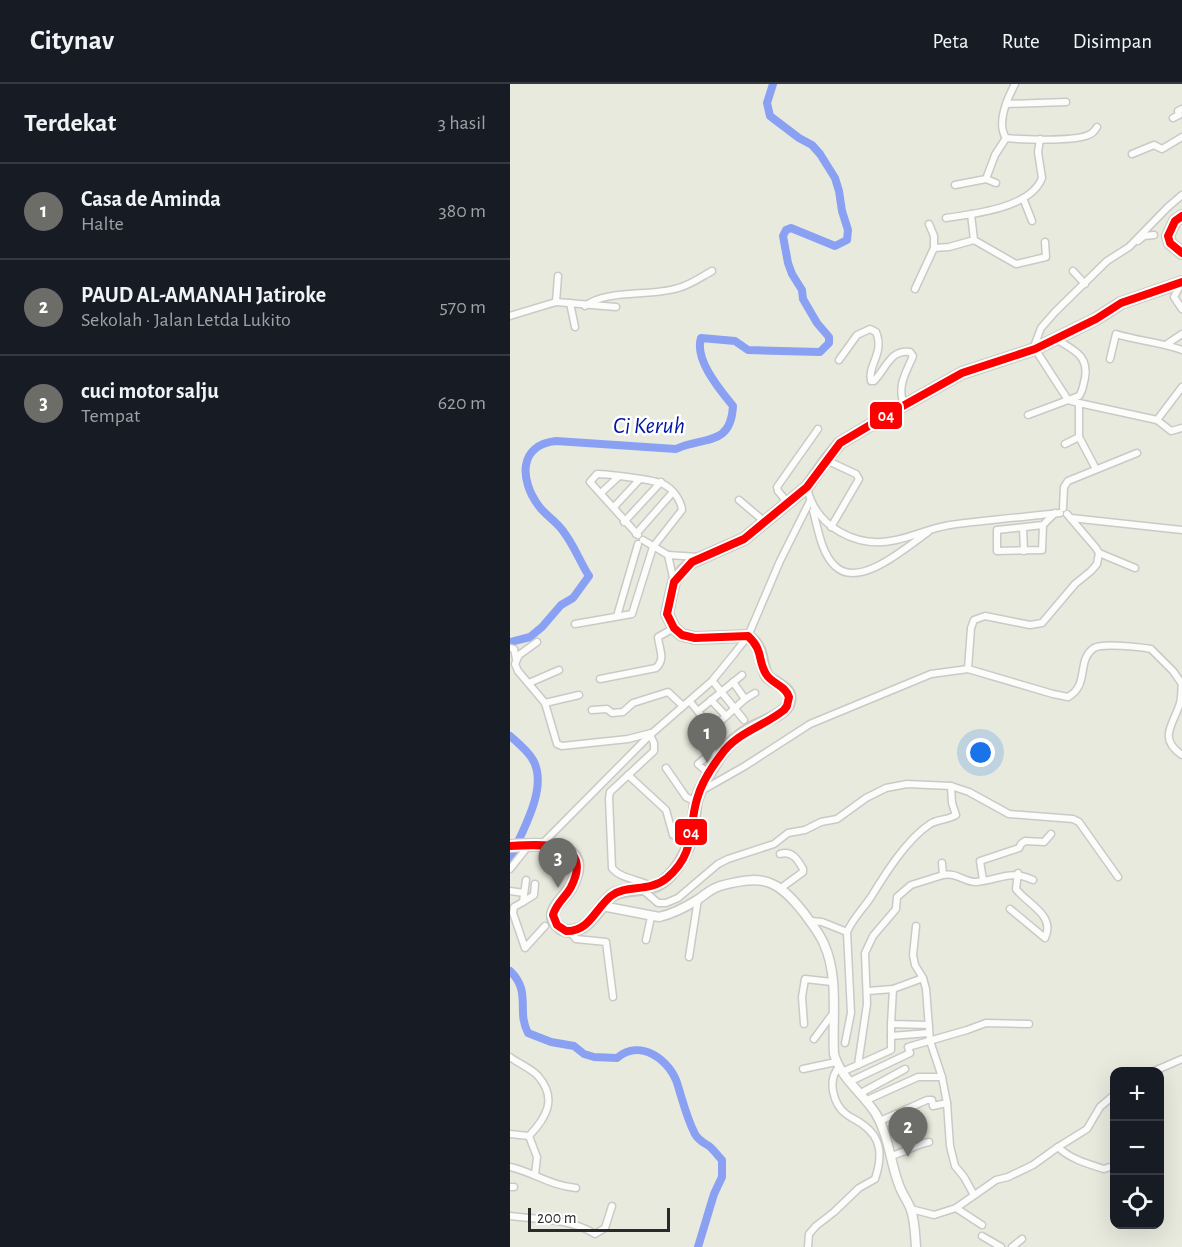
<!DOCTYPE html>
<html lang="id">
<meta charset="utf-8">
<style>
:root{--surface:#171b24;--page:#242831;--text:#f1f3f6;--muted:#9ea1a6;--line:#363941;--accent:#6c6d69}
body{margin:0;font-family:"Alegreya Sans",sans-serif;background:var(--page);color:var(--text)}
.controls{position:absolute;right:18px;bottom:18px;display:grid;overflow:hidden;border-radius:12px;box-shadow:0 6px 24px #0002}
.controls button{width:54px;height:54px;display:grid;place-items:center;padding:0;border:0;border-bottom:2px solid var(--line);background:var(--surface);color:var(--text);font:30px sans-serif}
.scale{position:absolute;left:18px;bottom:15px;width:142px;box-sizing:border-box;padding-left:6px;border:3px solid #2a2a2a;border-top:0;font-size:16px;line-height:21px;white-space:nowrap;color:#2a2a2a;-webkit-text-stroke:4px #fff;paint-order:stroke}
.you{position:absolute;left:471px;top:669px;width:21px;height:21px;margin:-15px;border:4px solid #fff;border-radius:50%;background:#1a73e8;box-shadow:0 0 0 9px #1a73e833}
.badge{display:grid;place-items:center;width:39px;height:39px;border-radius:50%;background:var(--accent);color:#fff;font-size:20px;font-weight:700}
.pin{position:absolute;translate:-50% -50px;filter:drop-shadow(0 2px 3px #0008)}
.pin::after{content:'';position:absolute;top:32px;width:21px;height:18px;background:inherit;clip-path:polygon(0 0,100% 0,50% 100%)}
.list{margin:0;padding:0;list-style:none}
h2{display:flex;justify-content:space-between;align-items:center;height:78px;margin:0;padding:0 24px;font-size:26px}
h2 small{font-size:20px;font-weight:400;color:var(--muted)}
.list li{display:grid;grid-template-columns:39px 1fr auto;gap:18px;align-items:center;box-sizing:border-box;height:96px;padding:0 24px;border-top:2px solid var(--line)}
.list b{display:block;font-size:22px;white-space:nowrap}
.list p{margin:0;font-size:20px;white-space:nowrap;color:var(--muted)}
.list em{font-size:20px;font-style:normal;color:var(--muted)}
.icon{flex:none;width:33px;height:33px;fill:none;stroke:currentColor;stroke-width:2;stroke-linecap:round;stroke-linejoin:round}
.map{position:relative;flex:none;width:672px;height:1163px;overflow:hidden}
header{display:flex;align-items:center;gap:36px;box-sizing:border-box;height:84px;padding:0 30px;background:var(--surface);border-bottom:2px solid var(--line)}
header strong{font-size:28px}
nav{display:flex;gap:33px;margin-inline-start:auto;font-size:21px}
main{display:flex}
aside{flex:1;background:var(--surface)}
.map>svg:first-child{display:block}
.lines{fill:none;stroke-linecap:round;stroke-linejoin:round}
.river{stroke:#8aa0f3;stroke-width:8}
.street-casing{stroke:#cac9c8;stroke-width:9}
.secondary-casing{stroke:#cac9c8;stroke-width:11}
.highway-casing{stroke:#c8c9c4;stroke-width:14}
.street{stroke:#fcfcfa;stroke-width:6}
.secondary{stroke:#fcfcfa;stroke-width:8}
.highway{stroke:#e9e8d3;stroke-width:10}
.bus-1-casing{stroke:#fff;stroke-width:12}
.bus-1{stroke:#f00;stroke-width:8}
.labels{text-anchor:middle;stroke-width:5;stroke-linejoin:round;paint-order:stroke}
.water-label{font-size:24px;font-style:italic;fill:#0016a8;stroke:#fff}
.line-badge{stroke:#fff;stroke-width:2}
.badge-label{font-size:16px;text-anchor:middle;font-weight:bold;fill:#fff}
</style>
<header>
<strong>Citynav</strong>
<nav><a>Peta</a><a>Rute</a><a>Disimpan</a></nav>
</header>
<main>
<aside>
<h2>Terdekat<small>3 hasil</small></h2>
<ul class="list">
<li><span class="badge">1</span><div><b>Casa de Aminda</b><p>Halte</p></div><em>380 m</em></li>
<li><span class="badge">2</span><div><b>PAUD AL-AMANAH Jatiroke</b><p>Sekolah · Jalan Letda Lukito</p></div><em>570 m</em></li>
<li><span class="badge">3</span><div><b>cuci motor salju</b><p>Tempat</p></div><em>620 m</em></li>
</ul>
</aside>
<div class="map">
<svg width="672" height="1163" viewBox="0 0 672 1163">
<rect width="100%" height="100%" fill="#e8eade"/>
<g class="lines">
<g class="river">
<path d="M 0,558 L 20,553 L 32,543 L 51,521 L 63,514 L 79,492 C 70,478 64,461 53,447 C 46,437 35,431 28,421 C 10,396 8,361 46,357 L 166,365 C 193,352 221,363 223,322 C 211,307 184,276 191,254 L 225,257 L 238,266 L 310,268 L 319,259 L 319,253 L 307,239 L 293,215 L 292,206 L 282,190 L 278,179 L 273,152 L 276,146 L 281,144 L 325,162 L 337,156 L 338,146 L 332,127 L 329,107 L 325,94 L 310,70 L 302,61 L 289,54 L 260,32 L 257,19 L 263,0"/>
<path d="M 0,652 C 8,659 18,667 23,676 C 39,704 11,749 0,775"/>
<path d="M 0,887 C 22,908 6,926 18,949 L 41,958 L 64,962 L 74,970 L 84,973 L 107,974 C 130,954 161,976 168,1002 C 173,1018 177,1035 185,1050 C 189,1057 193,1058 199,1062 C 204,1066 208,1072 212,1076 L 212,1093 L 204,1110 L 188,1163"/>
</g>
<g class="street-casing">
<g id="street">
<path d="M 505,0 C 497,15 486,39 496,54 C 514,56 560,57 576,52 C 582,50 584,48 587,43"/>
<polyline points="496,20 556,18"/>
<polyline points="663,34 669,31 668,27 672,25"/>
<polyline points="622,70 644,61 652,65 672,53"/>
<polyline points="476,95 486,99"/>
<polyline points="445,101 476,95 485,71 496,54"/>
<polyline points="513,114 522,137"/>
<polyline points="461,130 464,156"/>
<path d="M 436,134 C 463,130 521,124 532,94 L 528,68 L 530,55"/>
<polyline points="419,140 424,152 424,164"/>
<polyline points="628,157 634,152 644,151"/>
<polyline points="563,187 575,200"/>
<polyline points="672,198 664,213 672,225"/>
<polyline points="405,205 424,164 439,163 464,156 506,180 536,173 535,158"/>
<polyline points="46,218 48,192"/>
<polyline points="60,219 65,243"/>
<path d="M 75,222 C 97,205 140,213 168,204 C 180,201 191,193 202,187"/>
<polyline points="0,232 46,218 106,223"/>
<polyline points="657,260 672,250"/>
<polyline points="523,265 531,244 545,228 597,177 619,163 658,123 672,111"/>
<polyline points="525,265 558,316 569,319 647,336 672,303"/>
<path d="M 600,275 L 606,250 C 628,257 650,258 672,266"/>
<path d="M 329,276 L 347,251 L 360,245 L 366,248 C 375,269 357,282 361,297 L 364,297 C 376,285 380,265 400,268 L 403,272 C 395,291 387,301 394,322"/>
<path d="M 518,331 L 569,312 C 573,307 573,301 575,294 C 579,271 563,266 546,255"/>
<polyline points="647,336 661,347 672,344"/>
<polyline points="569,353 586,385"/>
<polyline points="555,360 569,353 569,319"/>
<polyline points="316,376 346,390 349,395 321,443"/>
<path d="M 297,403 C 305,443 347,465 386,456 C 404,452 421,444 440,441 C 476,436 513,433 550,429"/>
<polyline points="91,409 108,393"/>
<polyline points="229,416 255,438"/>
<polyline points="278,419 268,407 267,403 308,345"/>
<polyline points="104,423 129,396"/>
<polyline points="553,424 554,403 558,397 627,369"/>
<path d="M 303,427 C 308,444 311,469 325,482 C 349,506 398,462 418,448"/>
<polyline points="561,434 672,446"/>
<polyline points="114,438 151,398"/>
<polyline points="533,441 532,466 487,467 487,446 533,441 545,429"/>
<polyline points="513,444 514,467"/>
<polyline points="126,450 163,408"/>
<polyline points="133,456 158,471 164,498"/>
<polyline points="589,469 625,484"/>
<polyline points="158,471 188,473"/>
<polyline points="107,532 128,460"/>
<path d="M 65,540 L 122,530 L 143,463 L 172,426 C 171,416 162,404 153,400 C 145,396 98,390 87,390 L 80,398 L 128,451"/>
<polyline points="27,558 9,571 5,580 8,587 35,619 47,660 52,662 118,655 141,649"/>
<polyline points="0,564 4,565 6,575"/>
<polyline points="458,585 461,544 464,536 475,532 520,541 532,539 565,500 581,487 587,480 589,469 586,464 557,430"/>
<path d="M 90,595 L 146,584 C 156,575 149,565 148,553 L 164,544"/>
<polyline points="223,598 235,615"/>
<polyline points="19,599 49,586"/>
<path d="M 672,599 C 671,605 672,612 670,619 C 664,640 647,654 672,671"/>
<polyline points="205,600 234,636"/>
<polyline points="201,616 216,632"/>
<polyline points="35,619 69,611"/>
<polyline points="182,620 206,650 206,656 202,668 188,680 199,690"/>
<polyline points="82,626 97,625 102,629 113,628 123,619 158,608 173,622"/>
<polyline points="188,627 232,591"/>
<polyline points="203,644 235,615 245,609"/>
<path d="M 140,651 L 144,659 L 144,667 L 100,708 L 99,714 L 102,784 C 111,795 128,795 141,802"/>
<polyline points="156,684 176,713 186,718"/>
<polyline points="118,691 156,726 163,751 181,753"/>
<polyline points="441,702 459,708 499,730 563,735 569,738 608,793"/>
<path d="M 191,707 L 235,682 L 300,640 L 421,590 L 458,585 L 543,610 L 558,613 C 580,601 566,576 584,564 C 593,559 630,563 641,565 L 663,587 L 672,600"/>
<polyline points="32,760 140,651 202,597 224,570 238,552 270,477 300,417"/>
<path d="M 270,770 C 282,766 288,776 293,785 L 293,788 L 271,804"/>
<polyline points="0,785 19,761"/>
<path d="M 433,791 C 447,788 453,798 466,798 C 490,796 499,785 523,796"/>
<polyline points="16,796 13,818 4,823 3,829 15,864 35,842"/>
<polyline points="473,796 470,777 509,764 511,760 515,757 534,758 541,750"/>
<path d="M 133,806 L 148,819 L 156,819 L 168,814 L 208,780 L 218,775 L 264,760 L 278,749 L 295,746 L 311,738 L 327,735 L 356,714 L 376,704 L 397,700 L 441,702 L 442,719 L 446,731 C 438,736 428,735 420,740 C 397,755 375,790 361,813 C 353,825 343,834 337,848 L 341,929 L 335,959"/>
<polyline points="0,807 14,809"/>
<polyline points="13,818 24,811 25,800"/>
<path d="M 500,825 L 535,854 C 546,831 517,820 506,805 L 508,789"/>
<polyline points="301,837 312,838 337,848"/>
<polyline points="406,842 403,871 405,881 413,894 416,905 420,957 432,993 437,1019 440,1062 445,1082 454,1093 464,1111"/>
<polyline points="59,847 66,855 96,858 103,913"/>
<polyline points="136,856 141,833"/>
<polyline points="179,873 188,815"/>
<polyline points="383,905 381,940 419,941"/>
<polyline points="358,907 383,905 413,894"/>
<polyline points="294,940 292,913 295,895 322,898"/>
<polyline points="381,952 419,949"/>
<polyline points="304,955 324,928"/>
<path d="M 0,973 C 9,980 21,984 28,992 C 48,1015 36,1034 19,1052"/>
<polyline points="348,981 357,920 355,869 363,852 386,825 387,813 401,801 433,791 432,779"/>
<polyline points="293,985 326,978"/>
<polyline points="332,988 381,966 381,940"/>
<polyline points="642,988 672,975"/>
<polyline points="339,998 400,969 398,963 457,946 476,939 519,940"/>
<polyline points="349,1010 395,985"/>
<polyline points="357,1016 408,993 432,993"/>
<polyline points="370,1037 417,1016 422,1016 423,1022 437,1019"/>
<polyline points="0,1050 19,1052"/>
<polyline points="19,1052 27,1073 25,1091"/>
<polyline points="548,1063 577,1045 590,1023 604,1011"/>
<path d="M 381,1072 C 396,1068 404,1061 419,1058"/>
<path d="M 0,1083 C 25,1089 39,1101 66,1104"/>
<polyline points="0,1103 4,1103"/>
<polyline points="446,1124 472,1141"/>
<path d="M 401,1125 L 424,1131 L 446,1124 L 486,1096 L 498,1093 L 523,1081 L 548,1063 C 560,1075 578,1080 594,1085 L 600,1083"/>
<path d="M 0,1132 C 29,1136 60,1134 85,1150 L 95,1144 L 102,1122"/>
<polyline points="472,1152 491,1163"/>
<path d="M 298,1163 L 299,1150 L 306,1142 L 324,1128 L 349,1104 L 365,1095 C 372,1074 373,1054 352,1040 C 347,1036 341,1034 336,1030 C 323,1020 317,996 329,983"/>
<polyline points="502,1163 512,1155"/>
</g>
</g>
<g class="secondary-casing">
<path id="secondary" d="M 92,822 L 149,833 C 162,830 176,823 187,816 C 195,811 200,805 210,802 C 253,790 267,795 294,829 C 301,839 309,848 314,860 C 329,893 322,934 324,970 C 331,995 353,1009 366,1030 C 379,1052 380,1078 389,1101 C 392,1110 398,1117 401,1126 C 405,1137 405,1151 406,1163"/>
</g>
<g class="highway-casing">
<g id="highway">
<polyline points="672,132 665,137 658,152 660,159 672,169"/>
<path d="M 0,762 C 29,760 87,755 61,803 C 55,815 34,827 47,841 C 51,845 54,847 59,847 C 79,847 88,824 100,813 C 112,801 138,811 155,796 C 167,786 177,769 181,754 C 184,742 184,729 186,718 C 190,702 201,687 209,673 C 217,661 230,650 243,643 C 252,638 277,630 279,618 C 283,603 264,600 257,592 C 251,582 253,570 247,562 C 245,558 241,555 238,552 L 185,554 L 172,551 L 164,544 L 157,530 L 161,511 L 164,498 L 172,487 L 182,478 L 234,455 L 297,403 L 316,376 L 330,359 L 382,328 L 452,289 L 525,265 L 586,235 L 611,219 L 672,198"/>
</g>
</g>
<use href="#street" class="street"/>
<use href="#secondary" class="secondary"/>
<use href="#highway" class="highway"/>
<g class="bus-1-casing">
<g id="bus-1">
<polyline points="672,132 665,137 658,152 660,159 672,169"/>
<path d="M 0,762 C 30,760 85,756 61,803 C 56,813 46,819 43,831 L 47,841 L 56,847 C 79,848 85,825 101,812 C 116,800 139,809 157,794 C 186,769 178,746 187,715 C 191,700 201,684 211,671 C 227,648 253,643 274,626 L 277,622 L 279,613 C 275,601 262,600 256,590 C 247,575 254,567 238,552 L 185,554 L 172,551 L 164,544 L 157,530 L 164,498 L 182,478 L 234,455 L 297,403 L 330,359 L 382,328 L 452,289 L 525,265 L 586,235 L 611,219 L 672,198"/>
</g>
</g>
<use href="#bus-1" class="bus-1"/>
</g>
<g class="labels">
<g class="water-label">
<text x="139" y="349">Ci Keruh</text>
</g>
</g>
<g class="line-badge">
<rect x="359" y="317" width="34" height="29" rx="6" fill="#f00"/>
<rect x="164" y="734" width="34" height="28" rx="6" fill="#f00"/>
</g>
<g class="badge-label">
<text x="376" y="337">04</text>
<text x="181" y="754">04</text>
</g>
</svg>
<div class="controls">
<button>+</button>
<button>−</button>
<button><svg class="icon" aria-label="locate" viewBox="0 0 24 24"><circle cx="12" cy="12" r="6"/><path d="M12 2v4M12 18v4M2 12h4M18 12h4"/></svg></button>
</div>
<div class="scale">200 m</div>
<div class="you"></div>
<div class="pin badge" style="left:197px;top:679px">1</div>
<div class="pin badge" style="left:398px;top:1073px">2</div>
<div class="pin badge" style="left:48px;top:804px">3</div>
</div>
</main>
